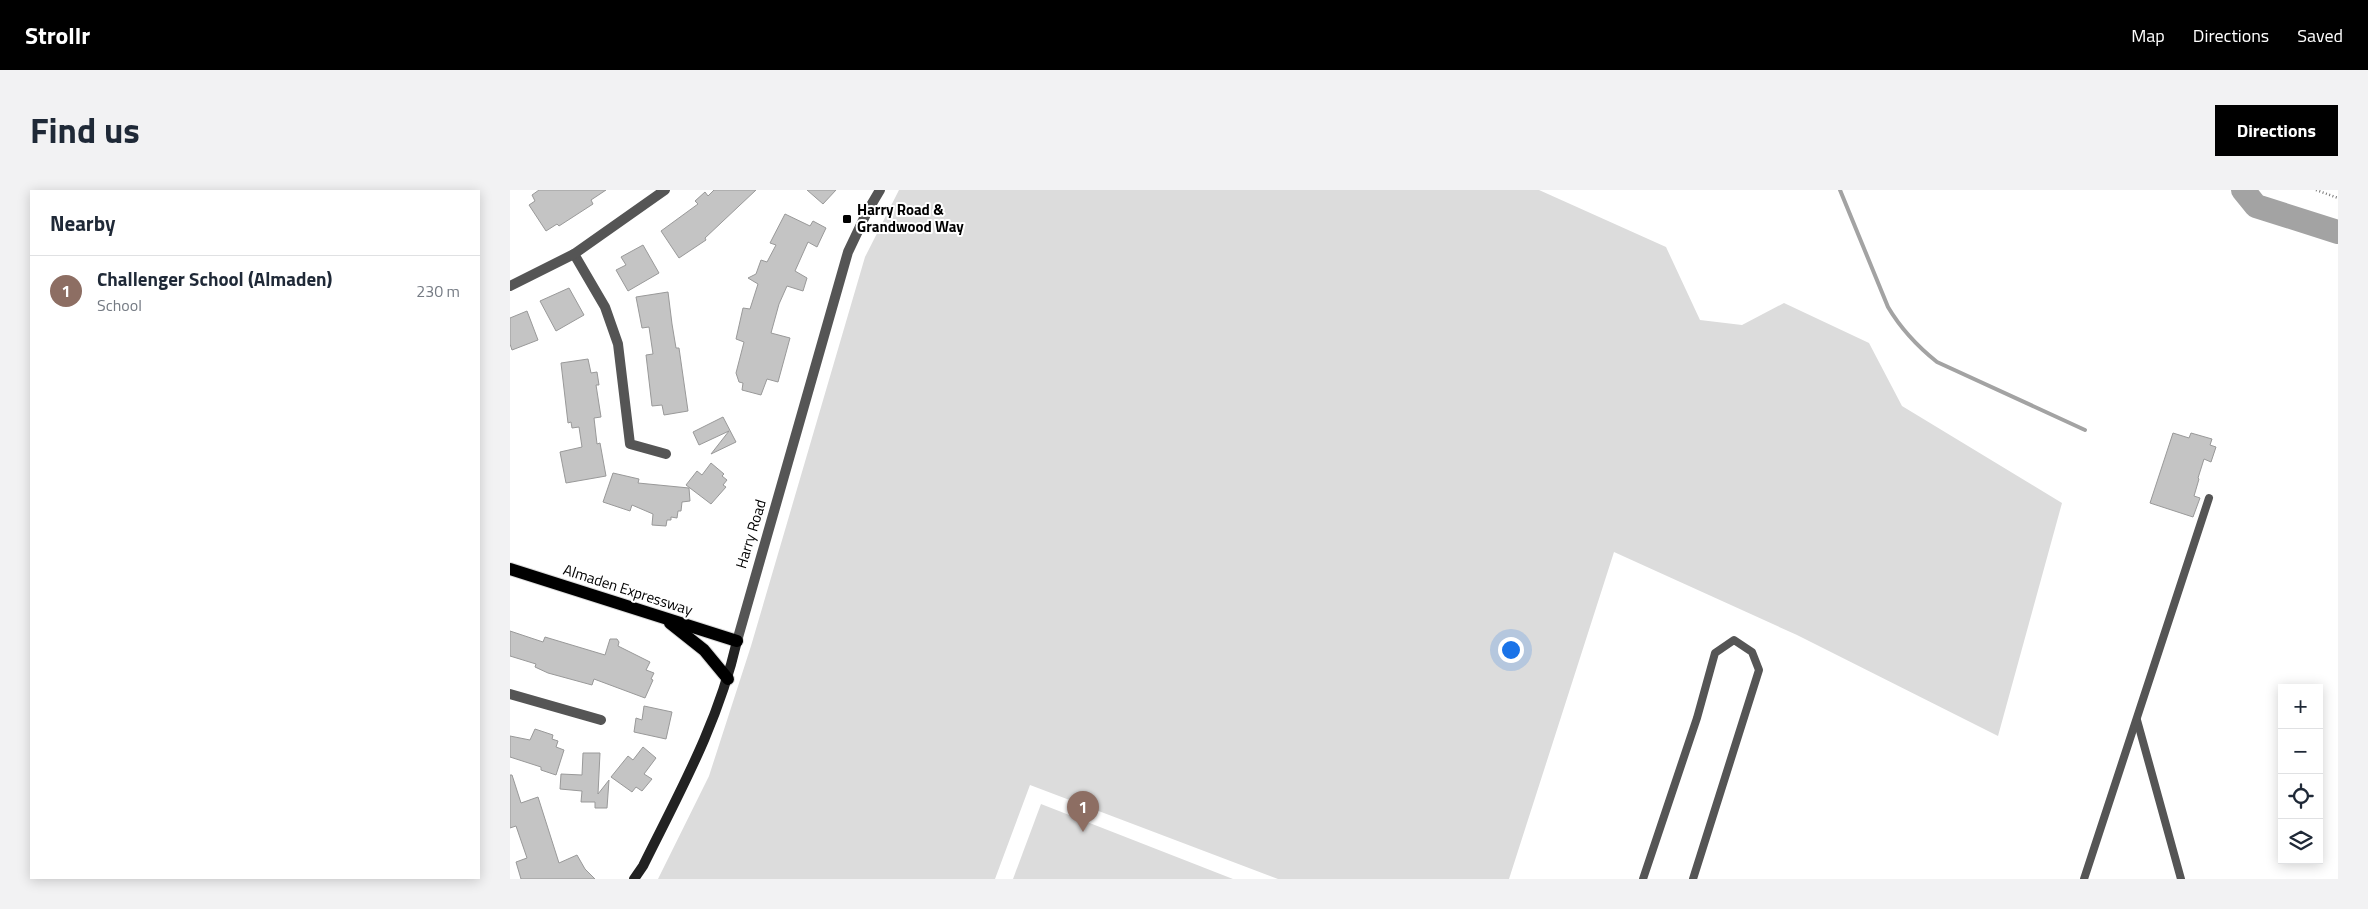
<!DOCTYPE html>
<meta charset="utf-8">
<style>
:root{--surface:#fff;--page:#f2f2f3;--text:#1f2937;--muted:#747a83;--line:#e0e1e3;--accent:#000}
body{margin:0;font-family:"Titillium Web",sans-serif;background:var(--page);color:var(--text)}
.controls{position:absolute;right:15px;bottom:15px;display:grid;overflow:hidden;border-radius:0px;box-shadow:0 2px 12px #0003}
.controls button{width:45px;height:45px;display:grid;place-items:center;padding:0;border:0;border-bottom:1px solid var(--line);background:var(--surface);color:var(--text);font:25px sans-serif}
.you{position:absolute;left:1000px;top:459px;width:18px;height:18px;margin:-12px;border:4px solid #fff;border-radius:50%;background:#1a73e8;box-shadow:0 0 0 8px #1a73e833}
.badge{display:grid;place-items:center;width:32px;height:32px;border-radius:50%;background:var(--accent);color:#fff;font-size:16px;font-weight:700}
.pin{position:absolute;translate:-50% -41px;filter:drop-shadow(0 1px 2px #0008)}
.pin::after{content:'';position:absolute;top:26px;width:18px;height:15px;background:inherit;clip-path:polygon(0 0,100% 0,50% 100%)}
.list{margin:0;padding:0;list-style:none}
h2{display:flex;justify-content:space-between;align-items:center;height:65px;margin:0;padding:0 20px;font-size:21px}
h2 small{font-size:16px;font-weight:400;color:var(--muted)}
.list li{display:grid;grid-template-columns:32px 1fr auto;gap:15px;align-items:center;box-sizing:border-box;height:70px;padding:0 20px;border-top:1px solid var(--line)}
.list b{display:block;font-size:19px;white-space:nowrap}
.list p{margin:0;font-size:16px;white-space:nowrap;color:var(--muted)}
.list em{font-size:16px;font-style:normal;color:var(--muted)}
.icon{flex:none;width:28px;height:28px;fill:none;stroke:currentColor;stroke-width:2;stroke-linecap:round;stroke-linejoin:round}
.map{position:relative;flex:none;width:1828px;height:689px;overflow:hidden;border-radius:0px}
header{display:flex;align-items:center;gap:30px;box-sizing:border-box;height:70px;padding:0 25px;background:var(--accent);color:#fff}
header strong{font-size:24px}
nav{display:flex;gap:28px;margin-inline-start:auto;font-size:18px}
.intro{display:flex;align-items:center;justify-content:space-between;box-sizing:border-box;height:120px;padding:0 30px}
h1{margin:0;font-size:35px}
.button{padding:12px 22px;border-radius:0px;background:var(--accent);color:#fff;font-size:18px;font-weight:700}
main{display:flex;gap:30px;padding:0 30px}
aside{flex:1;background:var(--surface);border-radius:0px;box-shadow:0 2px 12px #0003}
.map>svg:first-child{display:block}
.green{fill:#dcdcdc}
.lines{fill:none;stroke-linecap:round;stroke-linejoin:round}
.stream{stroke:#a3a3a3;stroke-width:4}
.river{stroke:#a3a3a3;stroke-width:24}
.building{fill:#c4c4c4;stroke:#999}
.primary-casing{stroke:#dbdbdb;stroke-width:14}
.path{stroke:#777;stroke-width:2.5;stroke-dasharray:1 2.5;stroke-linecap:butt}
.service{stroke:#555;stroke-width:8}
.minor{stroke:#555;stroke-width:10}
.tertiary{stroke:#555;stroke-width:10}
.secondary{stroke:#222;stroke-width:10}
.primary{stroke:#000;stroke-width:12}
.poi-dot{fill:#000;stroke:#fff;stroke-width:2}
.labels{text-anchor:middle;stroke-width:4;stroke-linejoin:round;paint-order:stroke}
.poi-label{font-size:15px;font-weight:bold;fill:#000;stroke:#fff;text-anchor:start}
.street-label{font-size:15px;fill:#000;stroke:#fff}
</style>
<header>
<strong>Strollr</strong>
<nav><a>Map</a><a>Directions</a><a>Saved</a></nav>
</header>
<div class="intro"><h1>Find us</h1><a class="button">Directions</a></div>
<main>
<aside>
<h2>Nearby<small></small></h2>
<ul class="list">
<li><span class="badge" style="background:#8d6e63">1</span><div><b>Challenger School (Almaden)</b><p>School</p></div><em>230 m</em></li>
</ul>
</aside>
<div class="map">
<svg width="1828" height="689" viewBox="0 0 1828 689">
<rect width="100%" height="100%" fill="#fff"/>
<g class="green">
<polygon points="389,0 1029,0 1156,57 1190,130 1232,135 1274,113 1359,153 1392,216 1552,313 1488,546 1287,445 1104,362 999,689 768,689 520,595 485,689 148,689 199,586 241,456 355,67"/>
<polygon points="531,614 723,689 503,689"/>
</g>
<g class="lines">
<path class="stream" d="M 1330,0 L 1378,117 C 1391,139 1407,156 1427,172 L 1575,240"/>
<polyline class="river" points="1733,0 1746,16 1828,42"/>
</g>
<g class="building">
<polygon points="29,0 96,0 81,10 83,14 49,36 47,34 36,41 19,15 25,11 22,5"/>
<polygon points="204,0 246,0 195,48 196,50 169,68 151,41 188,14 185,11 195,2 198,6"/>
<polygon points="297,0 326,0 313,14"/>
<polygon points="275,24 300,36 303,31 316,38 307,57 298,52 285,81 297,88 293,101 277,96 269,114 261,143 280,148 268,192 257,189 251,205 232,200 233,193 229,192 226,183 234,152 226,149 233,118 240,119 248,94 238,88 246,84 251,70 257,72 266,55 260,53"/>
<polygon points="133,55 149,83 118,101 106,80 116,75 111,67"/>
<polygon points="59,98 74,125 46,141 30,111"/>
<polygon points="158,102 162,134 166,158 169,158 178,221 154,225 152,215 142,216 136,165 143,164 139,137 132,138 126,107"/>
<polygon points="17,121 28,150 2,160 0,154 0,128"/>
<polygon points="78,169 81,183 87,182 89,195 86,195 91,227 84,228 87,254 90,253 96,286 56,293 50,262 72,257 69,237 62,238 61,232 58,233 51,173"/>
<polygon points="213,227 226,252 201,264 219,241 189,255 183,242"/>
<polygon points="1663,243 1679,248 1681,243 1702,249 1700,255 1706,257 1701,272 1694,269 1688,288 1689,289 1684,306 1690,308 1683,327 1640,313"/>
<polygon points="201,273 214,284 212,286 217,290 213,295 216,297 201,314 176,295 187,281 192,285"/>
<polygon points="103,283 129,289 128,293 179,298 180,311 172,312 171,321 168,321 167,328 161,327 161,330 157,330 156,336 142,335 143,324 122,315 120,321 93,312"/>
<polygon points="0,441 33,452 35,447 95,465 100,449 107,449 109,452 108,456 140,472 136,480 144,483 141,489 143,490 135,508 84,489 82,495 38,483 25,477 26,474 0,466"/>
<polygon points="134,516 162,522 156,549 124,542 126,528 132,530"/>
<polygon points="25,539 43,545 42,549 48,551 46,557 54,560 46,585 31,580 31,577 0,567 0,546 20,550"/>
<polygon points="133,557 146,568 134,584 142,589 132,601 126,597 122,602 101,587 118,566 123,570"/>
<polygon points="73,563 90,563 88,604 99,590 97,618 85,618 85,612 71,612 72,601 50,599 51,584 72,585"/>
<polygon points="0,585 2,585 11,613 28,607 49,673 67,665 75,679 85,689 11,689 6,672 17,668 6,636 0,638"/>
</g>
<g class="lines">
<g class="primary-casing">
<g id="primary">
<polyline points="0,379 227,451"/>
<polyline points="160,433 194,460 218,489"/>
</g>
</g>
<polyline class="path" points="1806,0 1828,8"/>
<g class="service">
<polyline points="1627,530 1671,689"/>
<polyline points="1133,689 1187,528 1205,463 1224,450 1242,462 1249,480 1183,689"/>
<polyline points="1574,689 1699,308"/>
</g>
<g class="minor">
<polyline points="64,64 95,117 108,154 120,254 156,264"/>
<polyline points="0,96 64,64 155,0"/>
<polyline points="0,504 91,530"/>
</g>
<polyline class="tertiary" points="227,451 338,62 357,22 370,0"/>
<path class="secondary" d="M 124,689 L 133,676 C 170,601 208,534 227,451"/>
<use href="#primary" class="primary"/>
</g>
<rect class="poi-dot" x="332" y="24" width="10" height="10" rx="2.5"/>
<g class="labels">
<g class="poi-label">
<text x="347" y="25">Harry Road &amp;<tspan x="347" dy="17">Grandwood Way</tspan></text>
</g>
<g class="street-label">
<text transform="translate(241 344) rotate(-73)" y="5">Harry Road</text>
<text transform="translate(118 400) rotate(18)" y="5">Almaden Expressway</text>
</g>
</g>
</svg>
<div class="controls">
<button>+</button>
<button>−</button>
<button><svg class="icon" aria-label="locate" viewBox="0 0 24 24"><circle cx="12" cy="12" r="6"/><path d="M12 2v4M12 18v4M2 12h4M18 12h4"/></svg></button>
<button><svg class="icon" aria-label="layers" viewBox="0 0 24 24"><path d="M12 4l9 5-9 5-9-5zM3 14l9 5 9-5"/></svg></button>
</div>
<div class="you"></div>
<div class="pin badge" style="left:573px;top:642px;background:#8d6e63">1</div>
</div>
</main>
